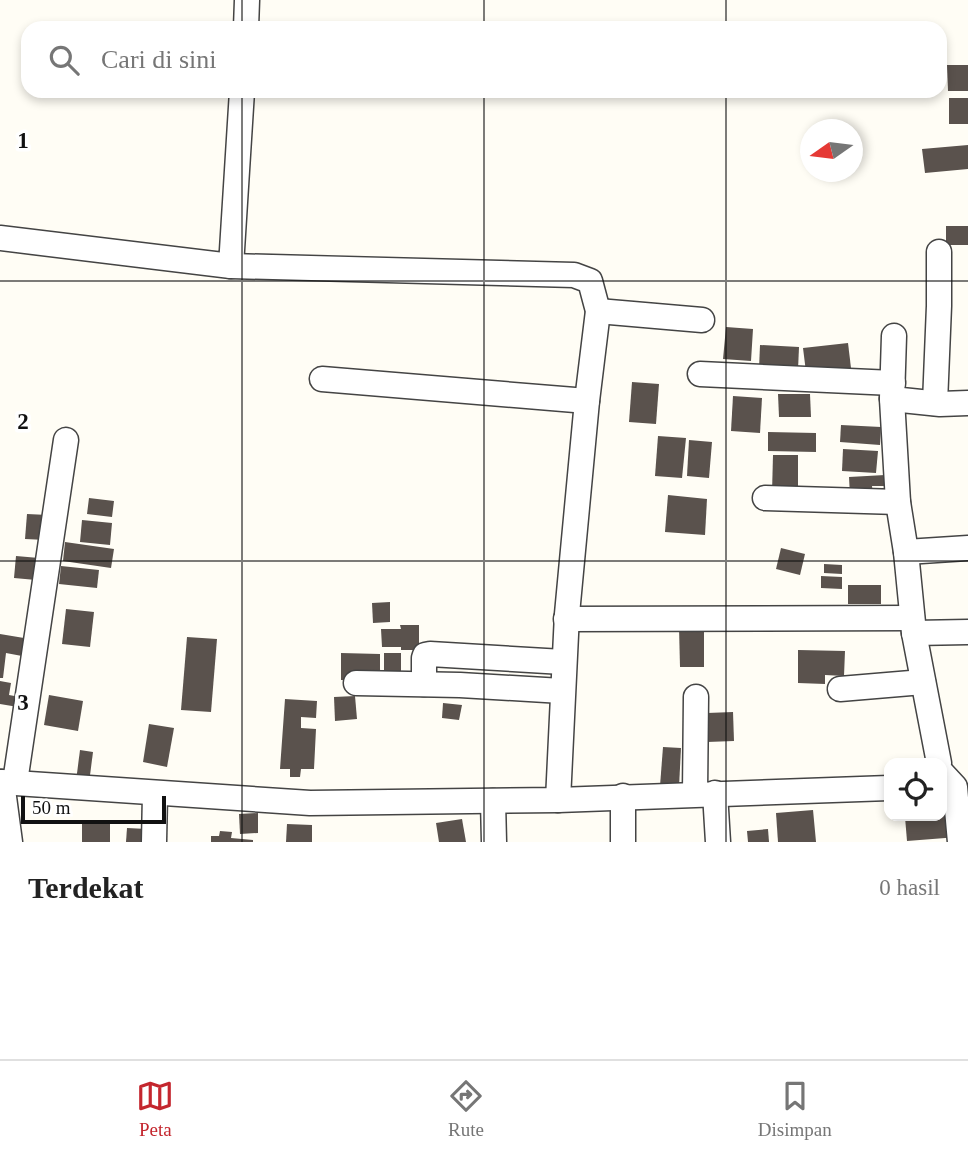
<!DOCTYPE html>
<html lang="id">
<style>
:root{--surface:#fff;--page:#f2f2f2;--text:#222;--muted:#767676;--line:#e0e0e0;--accent:#c4262e}
body{margin:0;font-family:Georgia,serif;background:var(--page);color:var(--text)}
.controls{position:absolute;right:21px;bottom:21px;display:grid;overflow:hidden;border-radius:14px;box-shadow:0 4px 10px #0003}
.controls button{width:63px;height:63px;display:grid;place-items:center;padding:0;border:0;border-bottom:2px solid var(--line);background:var(--surface);color:var(--text);font:35px sans-serif}
.compass{position:absolute;left:800px;top:119px;width:63px;height:63px;border-radius:50%;background:var(--surface);box-shadow:0 4px 10px #0003;rotate:256deg}
.scale{position:absolute;left:21px;bottom:18px;width:145px;box-sizing:border-box;padding-left:7px;border:4px solid #111;border-top:0;font-size:19px;line-height:24px;white-space:nowrap;color:#111;-webkit-text-stroke:5px #fff;paint-order:stroke}
.list{margin:0;padding:0;list-style:none}
h2{display:flex;justify-content:space-between;align-items:center;height:91px;margin:0;padding:0 28px;font-size:30px}
h2 small{font-size:23px;font-weight:400;color:var(--muted)}
.icon{flex:none;width:38px;height:38px;fill:none;stroke:currentColor;stroke-width:2;stroke-linecap:round;stroke-linejoin:round}
.map{position:relative;flex:none;width:968px;height:842px;overflow:hidden}
.search{position:absolute;background:var(--surface);box-shadow:0 4px 10px #0003;left:21px;right:21px;top:21px;height:77px;display:flex;align-items:center;gap:18px;box-sizing:border-box;padding:0 24px;border-radius:21px;color:var(--muted);font-size:26px}
.sheet{height:217px;background:var(--surface)}
nav{display:flex;justify-content:space-around;align-items:center;box-sizing:border-box;height:98px;border-top:2px solid var(--line);background:var(--surface);font-size:19px;color:var(--muted)}
nav a{display:grid;justify-items:center;gap:4px}
nav .on{color:var(--accent)}
.map>svg:first-child{display:block}
.building{fill:#5a524d}
.lines{fill:none;stroke-linecap:round;stroke-linejoin:round}
.minor-casing{stroke:#444;stroke-width:27}
.minor{stroke:#fff;stroke-width:24}
.grid{fill:none;stroke:#111;stroke-width:2;stroke-opacity:0.55}
.grid-label{font-size:23px;text-anchor:middle;font-weight:bold;fill:#111;stroke:#fff;stroke-width:7;stroke-linejoin:round;paint-order:stroke}
</style>
<div class="map">
<svg width="968" height="842" viewBox="0 0 968 842">
<rect width="100%" height="100%" fill="#fffdf5"/>
<g class="building">
<polygon points="947,65 968,65 968,91 948,91"/>
<rect x="949" y="98" width="19" height="26"/>
<polygon points="968,145 968,169 925,173 922,149"/>
<rect x="946" y="226" width="22" height="19"/>
<polygon points="726,327 753,329 751,361 723,359"/>
<polygon points="848,343 851,368 806,372 803,348"/>
<polygon points="760,345 799,347 798,370 759,369"/>
<polygon points="632,382 659,384 656,424 629,422"/>
<polygon points="778,394 810,394 811,417 779,417"/>
<polygon points="733,396 762,398 760,433 731,431"/>
<polygon points="841,425 881,427 880,445 840,442"/>
<polygon points="768,432 816,433 816,452 768,451"/>
<polygon points="658,436 686,438 682,478 655,476"/>
<polygon points="689,440 712,442 709,478 687,476"/>
<polygon points="843,449 878,451 876,473 842,471"/>
<polygon points="773,455 798,455 798,493 772,493"/>
<polygon points="885,475 886,486 872,486 873,495 850,496 849,477"/>
<polygon points="668,495 707,499 705,535 665,532"/>
<polygon points="89,498 114,501 112,517 87,514"/>
<polygon points="27,514 48,515 46,540 25,539"/>
<polygon points="82,520 112,523 110,545 80,542"/>
<polygon points="65,542 114,549 111,568 63,561"/>
<polygon points="781,548 805,554 800,575 776,569"/>
<polygon points="16,556 39,558 36,580 14,578"/>
<polygon points="824,564 842,565 842,574 824,573"/>
<polygon points="61,566 99,570 97,588 59,584"/>
<polygon points="821,576 842,577 842,589 821,588"/>
<rect x="848" y="585" width="33" height="19"/>
<polygon points="390,602 390,622 373,623 372,603"/>
<polygon points="66,609 94,612 90,647 62,644"/>
<polygon points="400,625 419,625 419,650 401,650 401,647 382,647 381,629 401,629"/>
<polygon points="679,627 704,627 704,667 680,667"/>
<polygon points="0,634 30,639 22,656 6,653 3,678 0,678"/>
<polygon points="187,637 217,639 211,712 181,710"/>
<polygon points="798,650 845,651 844,676 825,675 825,684 798,683"/>
<polygon points="341,653 380,654 380,680 341,680"/>
<rect x="384" y="653" width="17" height="27"/>
<polygon points="0,681 11,683 9,695 20,697 18,707 0,704"/>
<polygon points="49,695 83,701 78,731 44,725"/>
<polygon points="355,696 357,719 335,721 334,697"/>
<polygon points="285,699 317,701 316,718 301,717 301,728 316,729 314,769 301,769 300,777 290,777 290,769 280,769"/>
<polygon points="443,703 462,705 459,720 442,718"/>
<polygon points="733,712 734,741 707,742 707,713"/>
<polygon points="149,724 174,728 167,767 143,762"/>
<polygon points="663,747 681,748 679,787 660,786"/>
<polygon points="80,750 93,752 89,783 76,781"/>
<polygon points="813,810 816,842 778,842 776,813"/>
<polygon points="258,813 258,833 240,834 239,814"/>
<polygon points="957,814 958,837 907,841 905,817"/>
<polygon points="462,819 466,842 439,842 436,823"/>
<rect x="82" y="823" width="28" height="19"/>
<polygon points="287,824 312,825 312,842 286,842"/>
<polygon points="127,828 147,829 147,842 126,842"/>
<polygon points="768,829 769,842 748,842 747,831"/>
<polygon points="220,831 232,832 231,838 253,840 253,842 211,842 211,836 219,836"/>
</g>
<g class="lines">
<g class="minor-casing">
<g id="minor">
<polyline points="246,28 247,0"/>
<polyline points="0,238 231,266 242,91"/>
<polyline points="231,266 574,275 590,281 598,311 587,401 567,614 558,800"/>
<polyline points="598,311 702,320"/>
<polyline points="894,336 892,399 898,502 906,552 914,633 939,763"/>
<polyline points="700,374 893,383"/>
<polyline points="322,379 587,401"/>
<polyline points="892,399 940,404 968,403"/>
<polyline points="935,403 939,306 939,252"/>
<polyline points="765,498 898,502"/>
<polyline points="906,552 968,548"/>
<polyline points="566,619 912,618"/>
<polyline points="914,633 968,632"/>
<polyline points="356,683 460,685 562,691"/>
<polyline points="424,684 424,658 425,655 430,654 563,662"/>
<polyline points="840,689 923,682"/>
<polyline points="942,773 955,787 960,842"/>
<polyline points="0,782 310,803 558,800 889,788"/>
<polyline points="2,782 10,842"/>
<polyline points="15,782 66,440"/>
<polyline points="695,793 696,697"/>
<polyline points="715,793 718,842"/>
<polyline points="493,801 494,842"/>
<polyline points="154,842 155,794"/>
<polyline points="623,842 623,796"/>
</g>
</g>
<use href="#minor" class="minor"/>
</g>
<path class="grid" d="M 242,0 L 242,28M 484,0 L 484,28M 726,0 L 726,28M 242,91 L 242,842M 484,91 L 484,842M 726,91 L 726,842M 0,281 L 968,281M 0,561 L 968,561"/>
<g class="grid-label">
<text x="23" y="148">1</text>
<text x="23" y="429">2</text>
<text x="23" y="710">3</text>
</g>
</svg>
<div class="controls">
<button><svg class="icon" aria-label="locate" viewBox="0 0 24 24"><circle cx="12" cy="12" r="6"/><path d="M12 2v4M12 18v4M2 12h4M18 12h4"/></svg></button>
</div>
<svg class="compass" viewBox="-18 -18 36 36"><path d="M0-13l5 13h-10z" fill="#e53935"/><path d="M0 13l5-13h-10z" fill="#767676"/></svg>
<div class="scale">50 m</div>
<div class="search"><svg class="icon" aria-label="search" viewBox="0 0 24 24"><circle cx="10" cy="10" r="6"/><path d="M15 15l6 6"/></svg>Cari di sini</div>
</div>
<section class="sheet">
<h2>Terdekat<small>0 hasil</small></h2>
<ul class="list">
</ul>
</section>
<nav>
<a class="on"><svg class="icon" aria-label="map" viewBox="0 0 24 24"><path d="M3 6l6-2 6 2 6-2v14l-6 2-6-2-6 2zM9 4v14M15 6v14"/></svg>Peta</a>
<a><svg class="icon" aria-label="directions" viewBox="0 0 24 24"><path d="M12 3l9 9-9 9-9-9zM9 14v-3h6M13 9l2 2-2 2"/></svg>Rute</a>
<a><svg class="icon" aria-label="saved" viewBox="0 0 24 24"><path d="M7 4h10v16l-5-4-5 4z"/></svg>Disimpan</a>
</nav>
